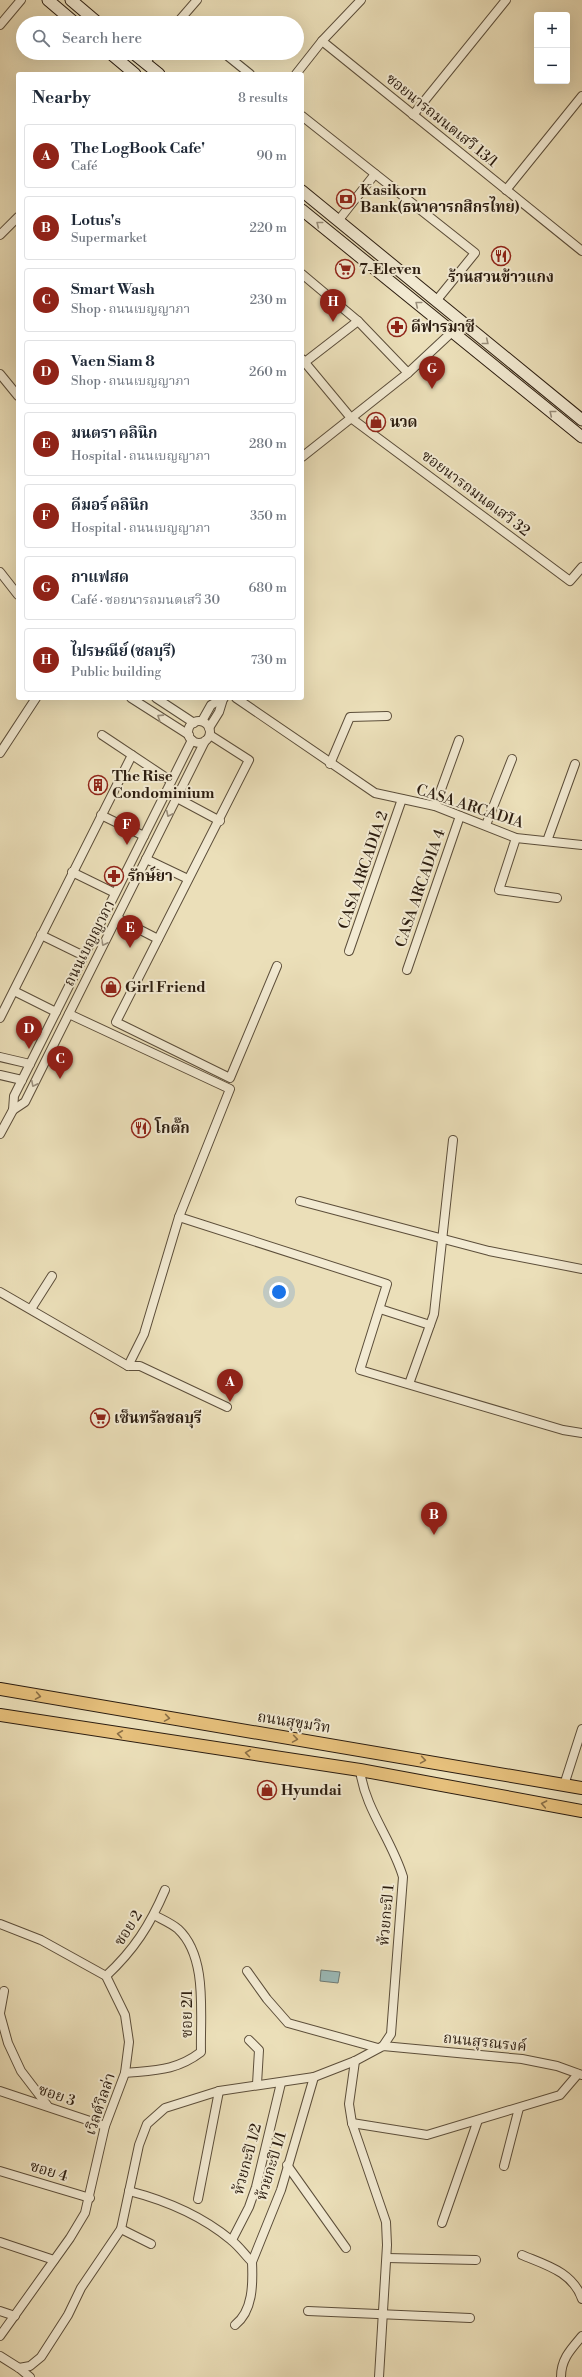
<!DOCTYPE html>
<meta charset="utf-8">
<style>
:root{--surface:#fff;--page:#f6f6f7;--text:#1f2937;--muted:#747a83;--line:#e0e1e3;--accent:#8f2418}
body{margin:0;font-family:"Libre Bodoni","Noto Serif Thai",serif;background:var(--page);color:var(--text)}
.controls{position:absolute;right:12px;top:12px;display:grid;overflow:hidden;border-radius:4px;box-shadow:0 4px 16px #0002}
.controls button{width:36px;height:36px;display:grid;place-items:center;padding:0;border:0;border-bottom:1px solid var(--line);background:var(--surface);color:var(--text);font:20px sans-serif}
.you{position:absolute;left:279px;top:1292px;width:14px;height:14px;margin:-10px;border:3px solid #fff;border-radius:50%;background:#1a73e8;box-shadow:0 0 0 6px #1a73e833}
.badge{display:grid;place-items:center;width:26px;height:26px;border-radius:50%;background:var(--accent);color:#fff;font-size:13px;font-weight:700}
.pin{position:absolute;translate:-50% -33px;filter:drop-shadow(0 1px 2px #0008)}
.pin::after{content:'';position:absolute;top:21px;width:14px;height:12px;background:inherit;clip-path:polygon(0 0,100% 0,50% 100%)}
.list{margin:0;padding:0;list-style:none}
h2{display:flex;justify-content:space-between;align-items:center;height:52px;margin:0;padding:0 16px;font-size:17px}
h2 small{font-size:13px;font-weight:400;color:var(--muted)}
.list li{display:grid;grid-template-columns:26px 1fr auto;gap:12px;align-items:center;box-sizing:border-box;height:64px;margin:0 8px 8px;padding:0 8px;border:1px solid var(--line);border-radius:4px}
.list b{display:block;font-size:15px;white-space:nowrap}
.list p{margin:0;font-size:13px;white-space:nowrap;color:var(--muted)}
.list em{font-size:13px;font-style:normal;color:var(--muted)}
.icon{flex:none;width:22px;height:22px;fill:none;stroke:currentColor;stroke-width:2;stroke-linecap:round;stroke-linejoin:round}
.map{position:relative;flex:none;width:582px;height:2377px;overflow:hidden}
.search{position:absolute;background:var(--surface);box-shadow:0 4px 16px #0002;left:16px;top:16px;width:288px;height:44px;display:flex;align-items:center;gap:10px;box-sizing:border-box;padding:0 14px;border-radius:22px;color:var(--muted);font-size:15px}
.panel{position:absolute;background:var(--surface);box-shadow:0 4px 16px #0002;left:16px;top:72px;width:288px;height:628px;border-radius:4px}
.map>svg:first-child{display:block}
.water{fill:#9bbab8;stroke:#6f7b75}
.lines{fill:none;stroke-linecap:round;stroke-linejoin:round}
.minor-casing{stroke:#5c4e3a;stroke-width:10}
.secondary-casing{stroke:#2c1d10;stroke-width:13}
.primary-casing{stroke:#2c1d10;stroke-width:14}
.minor{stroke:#f2ead2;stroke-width:8}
.secondary{stroke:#f2ead2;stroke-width:11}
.primary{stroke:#e6c07c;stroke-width:12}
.oneway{stroke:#998e7b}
.oneway2{stroke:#896e46}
.labels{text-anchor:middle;stroke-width:4;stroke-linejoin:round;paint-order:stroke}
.street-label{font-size:15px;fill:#2c1d10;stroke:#f2ead2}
.poi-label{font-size:15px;font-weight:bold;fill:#2c1d10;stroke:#f2ead2;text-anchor:start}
</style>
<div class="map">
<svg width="582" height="2377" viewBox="0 0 582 2377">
<rect width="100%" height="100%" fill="#ebdfb9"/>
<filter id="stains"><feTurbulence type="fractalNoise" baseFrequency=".005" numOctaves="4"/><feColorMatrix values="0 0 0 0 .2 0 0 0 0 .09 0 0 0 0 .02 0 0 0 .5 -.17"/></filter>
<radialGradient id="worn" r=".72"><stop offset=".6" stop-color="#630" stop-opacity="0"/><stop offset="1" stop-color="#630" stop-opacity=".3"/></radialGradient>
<polygon class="water" points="321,1970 340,1972 338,1983 320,1981"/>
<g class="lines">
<g class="minor-casing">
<g id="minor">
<polyline points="177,23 197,0"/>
<polyline points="0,25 21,0"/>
<polyline points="322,41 582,251"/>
<polyline points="224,53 250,74"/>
<polyline points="145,63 153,53"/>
<polyline points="296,74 322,41 361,0"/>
<polyline points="413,115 506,0"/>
<polyline points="302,116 475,253 436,301"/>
<polyline points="506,190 582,96"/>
<polyline points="338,221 375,174"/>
<polyline points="0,235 18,217"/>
<polyline points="302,274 358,321 408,373"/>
<polyline points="302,359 351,418 570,581 582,567"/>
<polyline points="305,362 358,321"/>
<polyline points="0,374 18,396"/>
<polyline points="302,457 408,373 452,332"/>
<polyline points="0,572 18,595"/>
<polyline points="131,698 189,735"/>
<polyline points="156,698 194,723"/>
<polyline points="236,698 375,793 435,806 516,838 582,845"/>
<polyline points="202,721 211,705 224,698"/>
<circle cx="199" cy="732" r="11"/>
<polyline points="209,728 219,712 223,699"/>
<polyline points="102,735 171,781"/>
<polyline points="210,735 249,760 116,1022 230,1078 277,966"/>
<polyline points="0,753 36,698"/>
<polyline points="330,764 350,717 387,716"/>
<polyline points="177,798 220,821"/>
<polyline points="435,806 459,740"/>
<polyline points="101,815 144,836"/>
<polyline points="486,825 512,759"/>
<polyline points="516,838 499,890 557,898"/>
<polyline points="547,841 575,764"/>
<polyline points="146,859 188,879"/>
<polyline points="72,872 115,893"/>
<polyline points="117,918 158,939"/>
<polyline points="41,935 84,956"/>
<polyline points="349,951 402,799"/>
<polyline points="407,970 460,816"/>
<polyline points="14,991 56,1012"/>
<polyline points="69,1014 230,1089 179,1217 144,1334 128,1366"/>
<polyline points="0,1018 132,755"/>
<polyline points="0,1057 30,1064"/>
<polyline points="0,1075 22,1080"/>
<polyline points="13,1110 25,1102 205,741"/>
<polyline points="0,1134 13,1110 14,1096 192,740"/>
<polyline points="300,1201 489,1251 582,1269"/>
<polyline points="179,1217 387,1284 360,1370 563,1430 582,1433"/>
<polyline points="0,1292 128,1366 140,1366 227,1407"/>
<polyline points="31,1309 52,1276"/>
<polyline points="380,1309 430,1325"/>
<polyline points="409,1384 434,1314 453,1140"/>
<path d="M 360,1770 C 365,1809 392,1840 403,1877 L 391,2034 L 383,2046"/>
<polyline points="564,1785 582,1729"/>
<polyline points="0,1924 41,1940 106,1976 125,2015 129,2042 125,2073 105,2126 85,2213 70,2238 0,2336"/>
<polyline points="247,1971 267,1999 288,2023 378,2048"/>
<path d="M 106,1976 C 134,1950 150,1925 165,1890"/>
<polyline points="0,2013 4,1991"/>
<polyline points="0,2014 8,2043 21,2071 47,2105"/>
<polyline points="249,2040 259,2050 257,2084"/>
<polyline points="355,2061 349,2104 352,2123 386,2222 387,2245 379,2377"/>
<path d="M 125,2073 C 155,2070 176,2071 201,2052 C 200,2014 208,1957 178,1929 C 171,1923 161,1919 154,1915"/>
<polyline points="0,2091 105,2126"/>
<polyline points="352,2123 427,2135 560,2095 578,2074"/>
<polyline points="287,2165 346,2248"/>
<polyline points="504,2166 519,2108"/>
<polyline points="0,2171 90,2198"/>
<path d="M 129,2191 C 164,2200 202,2216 231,2240 C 239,2246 245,2255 252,2262 C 253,2284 253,2311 235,2325"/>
<polyline points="198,2199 219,2091"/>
<polyline points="442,2223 478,2120"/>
<polyline points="121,2229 151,2244"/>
<polyline points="232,2240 249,2207 256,2187 281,2083"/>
<polyline points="0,2242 54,2260"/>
<path d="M 522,2255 C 546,2265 573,2272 582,2299"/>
<polyline points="387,2258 476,2260"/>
<polyline points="252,2262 281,2190 314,2077"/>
<polyline points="0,2311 15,2316"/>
<polyline points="308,2311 470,2318"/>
<polyline points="0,2356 19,2368 30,2377"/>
<polyline points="19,2368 30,2366 41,2357 68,2315 81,2288 121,2229 139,2145 147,2124 165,2108 219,2091 314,2077 355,2061 383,2046 522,2059 557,2066 582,2075"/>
<path d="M 561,2377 C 561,2359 571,2349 582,2336"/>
</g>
</g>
<g class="secondary-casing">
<g id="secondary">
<polyline points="48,0 75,23"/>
<polyline points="71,0 98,23"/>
<polyline points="110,53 135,74"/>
<polyline points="133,53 159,74"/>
<polyline points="302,191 582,420"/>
<polyline points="302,210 582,437"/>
</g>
</g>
<g class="primary-casing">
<g id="primary">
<polyline points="0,1689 582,1788"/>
<polyline points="0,1715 360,1770 582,1811"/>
</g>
</g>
<use href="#minor" class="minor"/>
<use href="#secondary" class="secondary"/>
<use href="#primary" class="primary"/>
</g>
<defs><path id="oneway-chevron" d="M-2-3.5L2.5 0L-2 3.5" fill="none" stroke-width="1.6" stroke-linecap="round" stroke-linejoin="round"/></defs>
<g class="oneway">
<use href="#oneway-chevron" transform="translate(319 224) rotate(-142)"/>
<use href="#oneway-chevron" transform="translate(418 304) rotate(-141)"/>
<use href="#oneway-chevron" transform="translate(486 342) rotate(39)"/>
<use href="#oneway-chevron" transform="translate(552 413) rotate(-141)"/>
<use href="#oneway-chevron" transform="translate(160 717) rotate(-147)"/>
<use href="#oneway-chevron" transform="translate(169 814) rotate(116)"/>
<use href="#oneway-chevron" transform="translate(104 943) rotate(117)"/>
<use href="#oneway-chevron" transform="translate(34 1084) rotate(117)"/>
</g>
<g class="oneway2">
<use href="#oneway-chevron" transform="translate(38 1696) rotate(10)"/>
<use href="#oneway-chevron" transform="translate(167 1718) rotate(9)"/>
<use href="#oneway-chevron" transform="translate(120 1734) rotate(-172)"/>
<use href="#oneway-chevron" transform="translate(295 1739) rotate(9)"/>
<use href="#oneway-chevron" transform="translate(248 1753) rotate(-172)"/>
<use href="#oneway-chevron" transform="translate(423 1760) rotate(9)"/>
<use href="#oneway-chevron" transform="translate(544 1804) rotate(-169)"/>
</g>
<defs>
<g id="bank-ring" transform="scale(1)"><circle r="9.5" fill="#f2ead2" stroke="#8f2418" stroke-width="1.5"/><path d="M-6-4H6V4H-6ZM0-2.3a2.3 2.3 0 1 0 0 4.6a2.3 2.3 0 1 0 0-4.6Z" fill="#8f2418"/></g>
<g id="restaurant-ring" transform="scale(1)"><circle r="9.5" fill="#f2ead2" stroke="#8f2418" stroke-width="1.5"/><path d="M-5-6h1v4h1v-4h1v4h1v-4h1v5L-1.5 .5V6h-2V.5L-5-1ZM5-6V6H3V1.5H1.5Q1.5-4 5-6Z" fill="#8f2418"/></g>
<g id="supermarket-ring" transform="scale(1)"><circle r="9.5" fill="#f2ead2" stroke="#8f2418" stroke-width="1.5"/><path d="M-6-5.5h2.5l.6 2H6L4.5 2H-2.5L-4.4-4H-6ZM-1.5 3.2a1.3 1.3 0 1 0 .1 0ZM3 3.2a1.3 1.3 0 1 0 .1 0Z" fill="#8f2418"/></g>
<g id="pharmacy-ring" transform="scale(1)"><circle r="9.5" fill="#f2ead2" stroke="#8f2418" stroke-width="1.5"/><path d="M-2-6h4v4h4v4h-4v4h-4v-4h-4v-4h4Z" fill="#8f2418"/></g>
<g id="shop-ring" transform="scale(1)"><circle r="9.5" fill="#f2ead2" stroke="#8f2418" stroke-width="1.5"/><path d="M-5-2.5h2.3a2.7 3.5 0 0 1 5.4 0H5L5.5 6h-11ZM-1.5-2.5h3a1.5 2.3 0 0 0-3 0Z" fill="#8f2418"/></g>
<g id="building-ring" transform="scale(1)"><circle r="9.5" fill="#f2ead2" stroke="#8f2418" stroke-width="1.5"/><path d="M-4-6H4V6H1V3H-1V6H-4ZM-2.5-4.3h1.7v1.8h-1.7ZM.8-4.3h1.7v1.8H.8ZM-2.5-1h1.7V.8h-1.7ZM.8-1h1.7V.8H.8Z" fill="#8f2418"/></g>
</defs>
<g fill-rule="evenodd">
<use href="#bank-ring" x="346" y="199"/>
<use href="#restaurant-ring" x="501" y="256"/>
<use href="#supermarket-ring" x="345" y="269"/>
<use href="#pharmacy-ring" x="397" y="327"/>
<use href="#shop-ring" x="376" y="422"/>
<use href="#building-ring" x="98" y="785"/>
<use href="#pharmacy-ring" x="114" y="876"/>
<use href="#shop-ring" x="111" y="987"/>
<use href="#restaurant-ring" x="141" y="1128"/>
<use href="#supermarket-ring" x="100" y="1418"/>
<use href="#shop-ring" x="267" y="1790"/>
</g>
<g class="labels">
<g class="street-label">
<text transform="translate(442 120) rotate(39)" y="5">ซอยนารถมนตเสวี 13/1</text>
<text transform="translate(476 493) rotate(37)" y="5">ซอยนารถมนตเสวี 32</text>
<text transform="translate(470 806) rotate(18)" y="5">CASA ARCADIA</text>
<text transform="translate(363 870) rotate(-71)" y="5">CASA ARCADIA 2</text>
<text transform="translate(420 888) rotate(-71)" y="5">CASA ARCADIA 4</text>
<text transform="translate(89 943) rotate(-63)" y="5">ถนนเบญญาภา</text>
<text transform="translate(294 1722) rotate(9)" y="5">ถนนสุขุมวิท</text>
<text transform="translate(386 1915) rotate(-85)" y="5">ห้วยกะปิ 1</text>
<text transform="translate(128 1928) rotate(-57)" y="5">ซอย 2</text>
<text transform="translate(187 2014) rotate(-90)" y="5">ซอย 2/1</text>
<text transform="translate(485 2042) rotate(6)" y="5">ถนนสุรณรงค์</text>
<text transform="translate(57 2095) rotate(19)" y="5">ซอย 3</text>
<text transform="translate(100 2104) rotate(-71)" y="5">เวิลด์วิลล่า</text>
<text transform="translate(247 2159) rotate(-75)" y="5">ห้วยกะปิ 1/2</text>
<text transform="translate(271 2166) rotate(-73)" y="5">ห้วยกะปิ 1/1</text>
<text transform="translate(49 2171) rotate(17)" y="5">ซอย 4</text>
</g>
<g class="poi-label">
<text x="360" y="195">Kasikorn<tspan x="360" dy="17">Bank(ธนาคารกสิกรไทย)</tspan></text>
<text x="359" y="274">7-Eleven</text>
<text x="501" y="282" text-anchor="middle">ร้านสวนข้าวแกง</text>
<text x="411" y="332">ดีฟารมาซี</text>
<text x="390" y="427">นวด</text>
<text x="112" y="781">The Rise<tspan x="112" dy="17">Condominium</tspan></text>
<text x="128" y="881">รักษ์ยา</text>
<text x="125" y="992">Girl Friend</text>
<text x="155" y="1133">โกตั๊ก</text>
<text x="114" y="1423">เซ็นทรัลชลบุรี</text>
<text x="281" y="1795">Hyundai</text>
</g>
</g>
<rect width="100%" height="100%" filter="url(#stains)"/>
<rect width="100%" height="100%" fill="url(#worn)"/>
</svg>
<div class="controls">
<button>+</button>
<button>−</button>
</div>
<div class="you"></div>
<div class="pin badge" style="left:230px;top:1402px">A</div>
<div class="pin badge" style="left:434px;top:1535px">B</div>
<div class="pin badge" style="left:60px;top:1079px">C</div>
<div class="pin badge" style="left:29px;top:1049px">D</div>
<div class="pin badge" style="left:130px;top:948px">E</div>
<div class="pin badge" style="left:127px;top:845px">F</div>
<div class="pin badge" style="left:432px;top:389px">G</div>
<div class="pin badge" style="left:333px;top:322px">H</div>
<div class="search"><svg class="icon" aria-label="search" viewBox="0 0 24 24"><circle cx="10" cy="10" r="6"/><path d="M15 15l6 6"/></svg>Search here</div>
<section class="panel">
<h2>Nearby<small>8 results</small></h2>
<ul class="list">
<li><span class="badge">A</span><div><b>The LogBook Cafe'</b><p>Café</p></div><em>90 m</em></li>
<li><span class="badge">B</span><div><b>Lotus's</b><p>Supermarket</p></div><em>220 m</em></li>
<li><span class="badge">C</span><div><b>Smart Wash</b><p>Shop · ถนนเบญญาภา</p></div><em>230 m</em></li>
<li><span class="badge">D</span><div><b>Vaen Siam 8</b><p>Shop · ถนนเบญญาภา</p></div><em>260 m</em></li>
<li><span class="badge">E</span><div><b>มนตรา คลินิก</b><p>Hospital · ถนนเบญญาภา</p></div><em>280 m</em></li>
<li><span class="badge">F</span><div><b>ดีมอร์ คลินิก</b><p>Hospital · ถนนเบญญาภา</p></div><em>350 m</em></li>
<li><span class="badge">G</span><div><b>กาแฟสด</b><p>Café · ซอยนารถมนตเสวี 30</p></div><em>680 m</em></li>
<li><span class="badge">H</span><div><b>ไปรษณีย์ (ชลบุรี)</b><p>Public building</p></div><em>730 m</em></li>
</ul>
</section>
</div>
